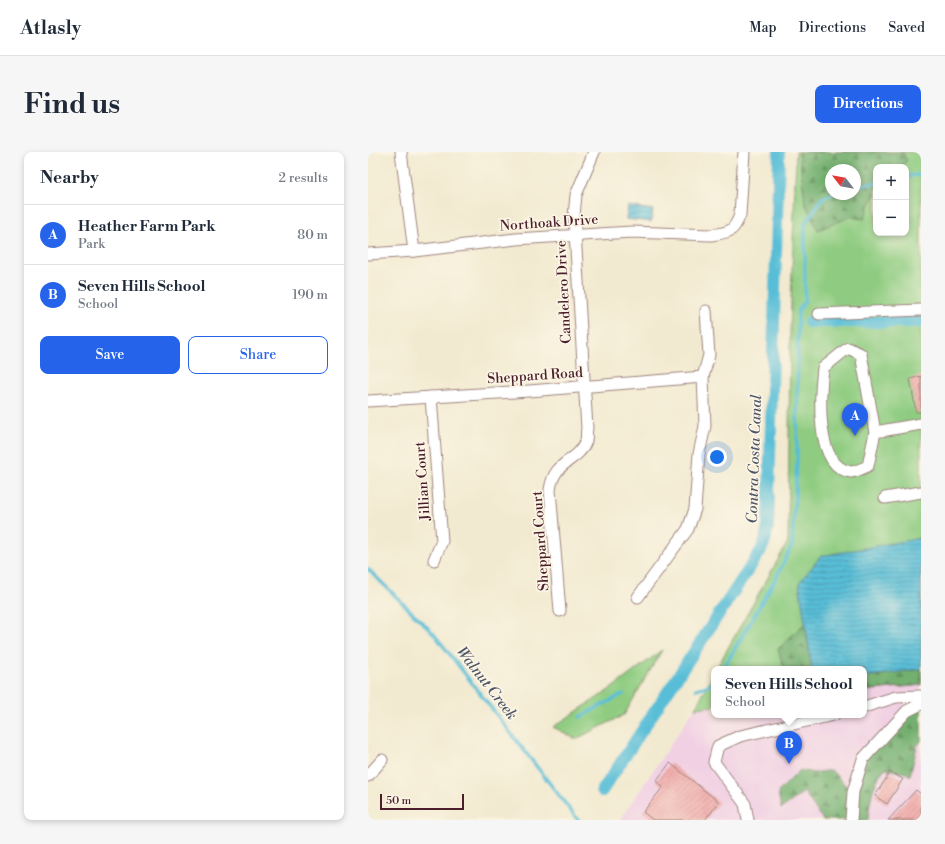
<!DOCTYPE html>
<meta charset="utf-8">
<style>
:root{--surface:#fff;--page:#f6f6f7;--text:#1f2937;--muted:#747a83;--line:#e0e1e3;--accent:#2563eb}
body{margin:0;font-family:"Libre Bodoni",serif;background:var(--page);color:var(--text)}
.controls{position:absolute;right:12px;top:12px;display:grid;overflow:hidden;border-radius:8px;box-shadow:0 2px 6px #0003}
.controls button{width:36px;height:36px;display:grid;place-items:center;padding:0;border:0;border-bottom:1px solid var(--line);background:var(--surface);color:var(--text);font:20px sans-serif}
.compass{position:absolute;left:457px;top:12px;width:36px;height:36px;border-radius:50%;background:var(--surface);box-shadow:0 2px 6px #0003;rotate:301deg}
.scale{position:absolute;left:12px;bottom:10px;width:84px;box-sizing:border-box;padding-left:4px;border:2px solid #4a1f2b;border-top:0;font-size:11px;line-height:14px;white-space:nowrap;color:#4a1f2b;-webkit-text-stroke:3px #fcf5e5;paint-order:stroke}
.you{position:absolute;left:349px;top:305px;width:14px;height:14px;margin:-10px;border:3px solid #fff;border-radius:50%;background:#1a73e8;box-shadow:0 0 0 6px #1a73e833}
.badge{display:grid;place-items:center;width:26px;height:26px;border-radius:50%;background:var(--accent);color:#fff;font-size:13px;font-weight:700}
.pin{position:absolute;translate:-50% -33px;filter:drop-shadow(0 1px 2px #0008)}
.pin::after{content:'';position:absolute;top:21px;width:14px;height:12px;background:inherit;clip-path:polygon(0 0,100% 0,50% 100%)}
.popup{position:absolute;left:343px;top:514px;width:156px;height:52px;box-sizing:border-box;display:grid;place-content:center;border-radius:8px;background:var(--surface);filter:drop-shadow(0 1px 3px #0005);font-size:13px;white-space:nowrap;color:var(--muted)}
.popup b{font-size:15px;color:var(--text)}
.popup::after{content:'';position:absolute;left:50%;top:100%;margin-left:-8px;border:8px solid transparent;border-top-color:var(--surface)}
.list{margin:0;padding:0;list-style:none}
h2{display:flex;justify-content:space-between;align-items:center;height:52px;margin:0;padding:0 16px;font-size:17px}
h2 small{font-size:13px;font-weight:400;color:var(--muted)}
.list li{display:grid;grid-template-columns:26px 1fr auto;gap:12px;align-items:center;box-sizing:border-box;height:60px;padding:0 16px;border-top:1px solid var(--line)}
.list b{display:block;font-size:15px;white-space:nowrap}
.list p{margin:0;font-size:13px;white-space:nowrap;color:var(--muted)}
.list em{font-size:13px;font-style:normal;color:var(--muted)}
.actions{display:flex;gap:8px;padding:12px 16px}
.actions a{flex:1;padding:9px 0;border:1px solid var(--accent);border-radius:8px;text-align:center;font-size:14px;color:var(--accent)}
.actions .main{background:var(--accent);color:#fff}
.map{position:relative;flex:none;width:553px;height:668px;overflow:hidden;border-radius:8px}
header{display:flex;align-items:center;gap:24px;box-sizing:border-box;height:56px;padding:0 20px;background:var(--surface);border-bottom:1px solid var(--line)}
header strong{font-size:19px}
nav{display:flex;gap:22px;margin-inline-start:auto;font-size:14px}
.intro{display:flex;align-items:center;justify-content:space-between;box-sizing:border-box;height:96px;padding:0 24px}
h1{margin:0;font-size:28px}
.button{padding:10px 18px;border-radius:8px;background:var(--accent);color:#fff;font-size:14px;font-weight:700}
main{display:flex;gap:24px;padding:0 24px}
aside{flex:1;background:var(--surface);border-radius:8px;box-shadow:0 2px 6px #0003}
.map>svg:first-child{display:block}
.built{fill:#f1d0e4}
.green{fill:#8fcc81;stroke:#6c7656;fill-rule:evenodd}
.forest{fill:url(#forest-firs);stroke:#5e684d;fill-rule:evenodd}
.water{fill:url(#water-rules);stroke:#526e81}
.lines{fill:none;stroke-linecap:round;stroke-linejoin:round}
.stream{stroke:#59bed7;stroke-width:3.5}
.canal{stroke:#59bed7;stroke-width:12}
.building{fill:url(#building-hatch)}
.minor-casing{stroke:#9e847e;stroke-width:13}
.minor{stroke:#fff;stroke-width:11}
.labels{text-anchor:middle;stroke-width:3.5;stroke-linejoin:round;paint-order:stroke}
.street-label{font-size:14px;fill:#4a1f2b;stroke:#fcf5e5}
.water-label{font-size:15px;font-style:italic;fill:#4f5767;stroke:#fcf5e5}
</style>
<header>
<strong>Atlasly</strong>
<nav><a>Map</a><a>Directions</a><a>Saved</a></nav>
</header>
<div class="intro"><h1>Find us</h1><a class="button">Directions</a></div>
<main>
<aside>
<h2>Nearby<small>2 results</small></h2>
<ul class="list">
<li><span class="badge">A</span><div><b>Heather Farm Park</b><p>Park</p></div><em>80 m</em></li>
<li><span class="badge">B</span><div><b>Seven Hills School</b><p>School</p></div><em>190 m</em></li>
</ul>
<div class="actions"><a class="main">Save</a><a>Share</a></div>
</aside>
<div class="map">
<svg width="553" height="668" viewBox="0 0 553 668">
<defs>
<pattern id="forest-firs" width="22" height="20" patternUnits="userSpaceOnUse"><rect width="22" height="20" fill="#73b06f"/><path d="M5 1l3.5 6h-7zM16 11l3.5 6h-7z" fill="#608f5b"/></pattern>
<pattern id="water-rules" width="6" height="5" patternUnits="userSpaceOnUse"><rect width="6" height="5" fill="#59bed7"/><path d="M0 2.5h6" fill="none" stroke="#4c9aaf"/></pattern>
<pattern id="building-hatch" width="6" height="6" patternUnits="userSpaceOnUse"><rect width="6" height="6" fill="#f1abaa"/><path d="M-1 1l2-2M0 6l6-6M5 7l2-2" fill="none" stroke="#c58b8b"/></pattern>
</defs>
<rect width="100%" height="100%" fill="#fcf5e5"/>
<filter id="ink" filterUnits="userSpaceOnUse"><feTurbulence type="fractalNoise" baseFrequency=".025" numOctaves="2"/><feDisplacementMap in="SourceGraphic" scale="8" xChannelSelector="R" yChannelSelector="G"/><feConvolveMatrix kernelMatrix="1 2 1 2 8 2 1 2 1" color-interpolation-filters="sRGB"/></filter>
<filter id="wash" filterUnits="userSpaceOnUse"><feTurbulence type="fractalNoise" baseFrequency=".012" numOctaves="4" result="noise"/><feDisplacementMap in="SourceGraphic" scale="16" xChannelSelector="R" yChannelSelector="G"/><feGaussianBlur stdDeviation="0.9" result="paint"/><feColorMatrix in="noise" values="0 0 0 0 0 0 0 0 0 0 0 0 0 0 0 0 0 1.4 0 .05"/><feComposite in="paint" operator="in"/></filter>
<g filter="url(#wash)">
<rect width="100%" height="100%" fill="#f2ead0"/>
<polygon class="built" points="553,533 553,668 252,668 327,556 346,554 346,563 496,563 496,539"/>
<g class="green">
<path d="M 428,0 L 553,0 L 553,533 L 496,539 L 496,517 L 348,517 L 420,390 L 422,179 ZM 508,15 L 538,15 L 538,81 L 508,81 ZM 463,18 L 487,18 L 487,42 L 463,42 Z"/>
<polygon points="294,498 256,563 208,587 185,575 244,536"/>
<polygon points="346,521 346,554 327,556"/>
</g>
<g class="forest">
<path d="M 431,0 L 535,0 L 539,9 L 530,15 L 508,15 L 508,38 L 496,67 L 482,65 L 450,78 L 437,51 ZM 463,18 L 487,18 L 487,42 L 463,42 Z"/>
<polygon points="437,471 444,517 416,517 410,497"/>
<polygon points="553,517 553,533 500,538 496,544 496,525"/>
<path d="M 553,552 L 553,589 L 549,594 L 542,624 L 538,621 L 516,617 C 504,633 502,648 500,668 L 455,668 L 436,640 L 413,657 L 410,640 L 432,618 L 446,621 L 463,618 L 484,640 L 495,607 Z"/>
</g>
<g class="water">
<polygon points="260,54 285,58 283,70 258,67"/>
<polygon points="553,386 553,517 496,525 496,517 444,517 431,431 453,404"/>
</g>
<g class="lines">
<g class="stream">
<polyline points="538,25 553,22"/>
<polyline points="487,34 508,31"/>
<polyline points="0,417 66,482 210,668"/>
<polyline points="355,517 408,426 424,393 429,309 430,159 437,149 437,72 454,46 464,42"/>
<polyline points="328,537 346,532"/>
<polyline points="212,565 255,542"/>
</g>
<g class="canal">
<polyline points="441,170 553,170"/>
<polyline points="234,639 392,400 397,389 400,374 411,0"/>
</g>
</g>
<g id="blocks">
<g class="building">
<polygon points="553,224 553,260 548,260 542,227"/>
<polygon points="302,611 351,650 337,668 285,668 275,660 295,635 288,629"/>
<polygon points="522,620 535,627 519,652 507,644"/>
<polygon points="548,638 553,642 553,668 520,668"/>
</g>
</g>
</g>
<g filter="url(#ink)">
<use href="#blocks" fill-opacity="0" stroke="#9e847e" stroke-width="1"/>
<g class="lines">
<g class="minor-casing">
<g id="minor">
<polyline points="33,0 46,99"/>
<path d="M 0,102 L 46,99 L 148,87 L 264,80 L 343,83 C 361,80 365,81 372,63 L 376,0"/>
<polyline points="451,162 553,158"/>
<path d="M 480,196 L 493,202 L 507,280 L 500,314 C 495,316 488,320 483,320 C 446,315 452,241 455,216 Z"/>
<polyline points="63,245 74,389 66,408"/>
<polyline points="0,249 161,239 335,225"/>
<polyline points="507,280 553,272"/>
<polyline points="517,346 553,340"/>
<polyline points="270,445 320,377 327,357 331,302 337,274 335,225 341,203 338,159"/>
<path d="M 192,459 L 182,338 C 186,307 210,311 218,289 C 219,285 218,280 219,276 L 206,64 L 208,43 L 226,0"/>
<polyline points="496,555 528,545 553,544"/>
<polyline points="0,624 14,608"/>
<polyline points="380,668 377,652 346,610 350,594 372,584 466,563"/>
<polyline points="483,668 485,640 495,607 539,559 553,552"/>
</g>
</g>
<use href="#minor" class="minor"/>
</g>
</g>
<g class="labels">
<g class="street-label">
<text transform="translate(181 70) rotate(-4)" y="5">Northoak Drive</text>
<text transform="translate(195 140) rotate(-93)" y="5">Candelero Drive</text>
<text transform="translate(167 223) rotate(-4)" y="5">Sheppard Road</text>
<text transform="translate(54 329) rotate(-94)" y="5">Jillian Court</text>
<text transform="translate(172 389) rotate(-94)" y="5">Sheppard Court</text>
</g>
<g class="water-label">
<text transform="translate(386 307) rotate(-88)" y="5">Contra Costa Canal</text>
<text transform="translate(119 531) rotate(52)" y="5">Walnut Creek</text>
</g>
</g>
</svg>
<div class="controls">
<button>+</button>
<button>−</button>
</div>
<svg class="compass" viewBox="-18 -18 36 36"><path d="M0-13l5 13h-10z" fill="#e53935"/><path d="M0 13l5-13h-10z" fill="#747a83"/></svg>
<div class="scale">50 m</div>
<div class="you"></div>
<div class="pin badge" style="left:487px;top:284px">A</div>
<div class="pin badge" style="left:421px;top:612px">B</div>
<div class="popup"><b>Seven Hills School</b>School</div>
</div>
</main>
